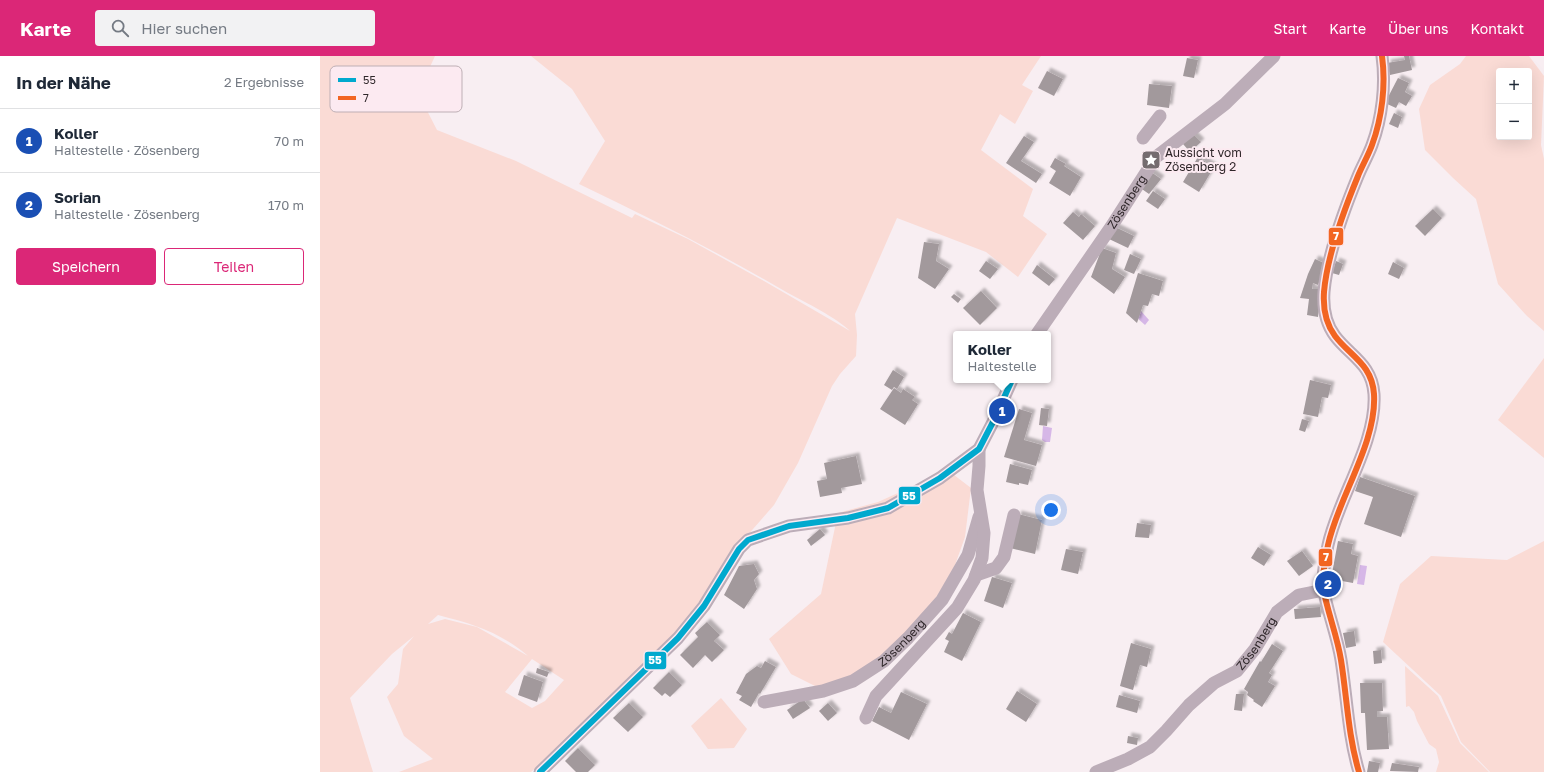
<!DOCTYPE html>
<html lang="de">
<meta charset="utf-8">
<style>
:root{--surface:#fff;--page:#f2f2f3;--text:#1f2937;--muted:#747a83;--line:#e0e1e3;--accent:#db2777}
body{margin:0;font-family:"Golos Text",sans-serif;background:var(--page);color:var(--text)}
.controls{position:absolute;right:12px;top:12px;display:grid;overflow:hidden;border-radius:4px;box-shadow:0 4px 16px #0002}
.controls button{width:36px;height:36px;display:grid;place-items:center;padding:0;border:0;border-bottom:1px solid var(--line);background:var(--surface);color:var(--text);font:20px sans-serif}
.you{position:absolute;left:731px;top:454px;width:14px;height:14px;margin:-10px;border:3px solid #fff;border-radius:50%;background:#1a73e8;box-shadow:0 0 0 6px #1a73e833}
.badge{display:grid;place-items:center;width:26px;height:26px;border-radius:50%;background:var(--accent);color:#fff;font-size:13px;font-weight:700}
.pin{position:absolute;translate:-50% -50%;border:2px solid #fff;box-shadow:0 1px 4px #0006}
.popup{position:absolute;left:633px;top:275px;width:98px;height:52px;box-sizing:border-box;display:grid;place-content:center;border-radius:4px;background:var(--surface);filter:drop-shadow(0 1px 3px #0005);font-size:13px;white-space:nowrap;color:var(--muted)}
.popup b{font-size:15px;color:var(--text)}
.popup::after{content:'';position:absolute;left:50%;top:100%;margin-left:-8px;border:8px solid transparent;border-top-color:var(--surface)}
.list{margin:0;padding:0;list-style:none}
h2{display:flex;justify-content:space-between;align-items:center;height:52px;margin:0;padding:0 16px;font-size:17px}
h2 small{font-size:13px;font-weight:400;color:var(--muted)}
.list li{display:grid;grid-template-columns:26px 1fr auto;gap:12px;align-items:center;box-sizing:border-box;height:64px;padding:0 16px;border-top:1px solid var(--line)}
.list b{display:block;font-size:15px;white-space:nowrap}
.list p{margin:0;font-size:13px;white-space:nowrap;color:var(--muted)}
.list em{font-size:13px;font-style:normal;color:var(--muted)}
.actions{display:flex;gap:8px;padding:12px 16px}
.actions a{flex:1;padding:9px 0;border:1px solid var(--accent);border-radius:4px;text-align:center;font-size:14px;color:var(--accent)}
.actions .main{background:var(--accent);color:#fff}
.icon{flex:none;width:22px;height:22px;fill:none;stroke:currentColor;stroke-width:2;stroke-linecap:round;stroke-linejoin:round}
.map{position:relative;flex:none;width:1224px;height:716px;overflow:hidden}
header{display:flex;align-items:center;gap:24px;box-sizing:border-box;height:56px;padding:0 20px;background:var(--accent);color:#fff}
header strong{font-size:19px}
nav{display:flex;gap:22px;margin-inline-start:auto;font-size:14px}
.search{width:280px;height:36px;background:var(--page);display:flex;align-items:center;gap:10px;box-sizing:border-box;padding:0 14px;border-radius:4px;color:var(--muted);font-size:15px}
main{display:flex}
aside{flex:1;background:var(--surface)}
.map>svg:first-child{display:block}
.green{fill:#fadbd5;fill-rule:evenodd}
.water{fill:#d6b7e7}
.building{fill:#a2999c;filter:url(#shadow)}
.lines{fill:none;stroke-linecap:round;stroke-linejoin:round}
.minor{stroke:#bcadb8;stroke-width:13}
.bus-1-casing{stroke:#fceaf1;stroke-width:9}
.bus-2-casing{stroke:#fceaf1;stroke-width:9}
.bus-1{stroke:#00a9ce;stroke-width:6}
.bus-2{stroke:#f26522;stroke-width:6}
.labels{text-anchor:middle;stroke-width:4;stroke-linejoin:round;paint-order:stroke}
.poi-label{font-size:12px;fill:#2e2629;stroke:#fceaf1;text-anchor:start}
.street-label{font-size:12px;fill:#2e2629;stroke:#fceaf1}
.key{fill:#fceaf1;stroke:#beafb5;stroke-width:1}
.key-label{font-size:11px;fill:#2e2629}
.line-badge{stroke:#fceaf1;stroke-width:1.5}
.badge-label{font-size:11px;text-anchor:middle;font-weight:bold;fill:#fff}
</style>
<header>
<strong>Karte</strong>
<div class="search"><svg class="icon" aria-label="search" viewBox="0 0 24 24"><circle cx="10" cy="10" r="6"/><path d="M15 15l6 6"/></svg>Hier suchen</div>
<nav><a>Start</a><a>Karte</a><a>Über uns</a><a>Kontakt</a></nav>
</header>
<main>
<aside>
<h2>In der Nähe<small>2 Ergebnisse</small></h2>
<ul class="list">
<li><span class="badge" style="background:#1a4fb4">1</span><div><b>Koller</b><p>Haltestelle · Zösenberg</p></div><em>70 m</em></li>
<li><span class="badge" style="background:#1a4fb4">2</span><div><b>Sorian</b><p>Haltestelle · Zösenberg</p></div><em>170 m</em></li>
</ul>
<div class="actions"><a class="main">Speichern</a><a>Teilen</a></div>
</aside>
<div class="map">
<svg width="1224" height="716" viewBox="0 0 1224 716">
<defs>
<filter id="shadow"><feDropShadow dx="3.5" dy="-3.5" stdDeviation="1" flood-color="#0004"/></filter>
</defs>
<rect width="100%" height="100%" fill="#f8eef2"/>
<g class="green">
<path d="M 0,0 L 115,0 L 98,37 L 117,74 L 196,105 L 312,162 L 315,158 L 368,183 L 444,225 L 530,275 C 517,262 485,246 468,237 C 400,197 330,162 259,128 L 285,85 L 252,33 L 211,0 L 721,0 L 702,29 L 713,35 L 695,68 L 680,58 L 661,94 L 713,133 L 703,160 L 727,178 L 698,221 L 666,196 L 577,162 L 535,258 L 537,279 L 536,300 L 520,318 L 512,330 L 478,407 L 454,449 L 426,481 L 362,572 L 248,684 L 211,716 L 79,716 L 113,703 L 84,680 L 67,641 L 78,628 L 83,593 L 94,580 L 72,598 L 30,642 L 53,716 L 0,716 ZM 118,559 C 153,568 180,576 208,600 L 157,571 L 125,563 L 108,568 ZM 212,603 L 244,624 L 225,645 L 212,652 L 185,636 Z"/>
<path d="M 1146,0 L 1209,0 L 1224,20 L 1221,89 L 1224,103 L 1224,275 L 1207,260 L 1178,228 L 1156,143 L 1133,122 L 1105,94 L 1099,53 L 1110,29 L 1140,8 ZM 1179,15 L 1209,15 L 1209,81 L 1179,81 Z"/>
<polygon points="1224,302 1224,402 1178,364"/>
<polygon points="625,412 651,432 645,481 635,509 618,539 572,593 543,615 499,632 471,618 449,583 501,538 518,457 558,446 600,427"/>
<polygon points="1224,485 1224,716 1170,716 1141,686 1121,640 1063,586 1080,528 1111,500 1187,504"/>
<polygon points="1085,610 1118,640 1140,687 1169,716 1116,716 1119,706 1116,693 1109,688 1097,665 1094,656 1089,650 1086,651"/>
<polygon points="401,642 427,673 414,692 388,693 371,670"/>
</g>
<g class="water">
<polygon points="821,255 829,264 825,269 816,261"/>
<polygon points="723,370 732,372 730,386 725,386 722,384"/>
<polygon points="1040,509 1047,510 1044,529 1037,528"/>
</g>
<g class="building">
<polygon points="1084,0 1089,0 1092,14 1070,19 1067,7 1085,4"/>
<polygon points="867,2 878,4 874,22 863,20"/>
<polygon points="727,15 743,23 734,40 718,32"/>
<polygon points="1078,22 1089,27 1085,36 1092,40 1086,50 1079,46 1076,52 1065,47"/>
<polygon points="829,28 852,30 849,52 827,49"/>
<polygon points="1074,57 1082,61 1078,72 1069,68"/>
<polygon points="873,78 881,86 870,96 863,88"/>
<polygon points="704,80 714,86 701,105 722,118 716,127 686,107"/>
<polygon points="878,101 894,111 879,136 863,126"/>
<polygon points="735,102 746,108 744,110 761,121 750,140 729,127 736,115 730,111"/>
<polygon points="831,116 841,123 829,138 819,131"/>
<polygon points="833,135 845,143 838,153 826,145"/>
<polygon points="1113,153 1122,162 1105,180 1095,170"/>
<polygon points="753,156 759,161 761,158 775,170 763,184 743,167"/>
<polygon points="795,171 814,180 808,192 789,183"/>
<polygon points="604,186 619,188 616,205 629,213 615,233 598,222"/>
<polygon points="782,192 796,197 792,213 805,221 794,238 771,221"/>
<polygon points="810,198 821,203 814,218 804,214"/>
<polygon points="995,203 1006,208 998,229 993,227 992,233 1001,233 998,261 987,259 989,243 980,242 988,218"/>
<polygon points="666,205 678,213 670,223 659,215"/>
<polygon points="1016,205 1023,208 1019,219 1012,217"/>
<polygon points="1073,206 1084,212 1079,223 1068,218"/>
<polygon points="717,209 735,223 729,230 712,217"/>
<polygon points="818,217 843,225 839,240 832,238 828,250 823,249 817,267 806,257"/>
<polygon points="661,235 677,252 660,269 643,252"/>
<polygon points="634,238 641,243 638,247 631,241"/>
<polygon points="573,314 584,321 577,333 574,331 572,334 564,329"/>
<polygon points="990,324 1011,329 1008,342 1002,341 998,361 983,358"/>
<polygon points="574,332 581,337 583,333 595,341 592,344 598,348 585,369 560,353"/>
<polygon points="721,352 729,353 727,370 719,369"/>
<polygon points="699,353 712,357 704,384 722,389 716,410 684,401"/>
<polygon points="982,363 989,365 985,376 979,374"/>
<polygon points="536,400 542,428 521,432 522,437 500,441 497,425 507,423 504,407"/>
<polygon points="690,408 712,414 708,429 699,427 699,429 686,426"/>
<polygon points="1040,421 1095,440 1081,481 1044,468 1053,441 1035,435"/>
<polygon points="698,458 722,464 715,498 690,492"/>
<polygon points="817,467 831,469 829,482 815,481"/>
<polygon points="500,473 505,479 491,490 487,484"/>
<polygon points="1018,485 1033,488 1031,498 1038,500 1033,527 1011,523"/>
<polygon points="938,491 951,499 944,510 931,502"/>
<polygon points="746,493 763,496 758,518 741,514"/>
<polygon points="982,495 993,510 979,520 967,505"/>
<polygon points="434,508 439,518 434,524 437,533 424,553 404,539 419,510"/>
<polygon points="672,521 692,527 683,552 664,545"/>
<polygon points="1000,551 1001,561 975,563 974,553"/>
<polygon points="643,557 661,566 642,605 624,596 629,585 625,583 629,576 632,578"/>
<polygon points="387,566 400,579 394,585 404,594 392,606 385,599 373,612 360,599 378,581 375,577"/>
<polygon points="1034,575 1036,590 1026,592 1023,577"/>
<polygon points="811,587 831,593 827,611 820,609 813,634 800,630"/>
<polygon points="952,588 963,595 949,617 952,619 948,626 955,630 942,651 933,645 934,644 927,639 928,636 924,633 940,605 941,606"/>
<polygon points="1061,594 1062,607 1054,608 1053,595"/>
<polygon points="445,605 456,611 440,638 439,637 431,651 419,644 422,640 416,637 426,618 437,610 441,612"/>
<polygon points="217,612 229,616 227,621 216,617"/>
<polygon points="349,616 362,629 350,641 345,637 342,640 333,632"/>
<polygon points="204,619 223,626 217,646 198,639"/>
<polygon points="1040,627 1062,627 1063,655 1057,655 1057,661 1067,661 1069,693 1047,694 1045,657 1041,657"/>
<polygon points="697,635 717,648 706,666 686,653"/>
<polygon points="581,636 607,648 589,684 552,665 559,651 571,657"/>
<polygon points="916,638 924,638 922,655 914,654"/>
<polygon points="799,639 820,645 817,657 796,651"/>
<polygon points="483,643 490,652 473,663 467,654"/>
<polygon points="309,647 323,661 308,676 293,662"/>
<polygon points="508,647 517,657 508,665 499,655"/>
<polygon points="808,680 818,682 817,689 807,687"/>
<polygon points="258,692 275,709 268,716 256,716 245,705"/>
<polygon points="1049,705 1060,707 1058,716 1047,716"/>
<polygon points="1072,707 1099,711 1098,716 1070,715"/>
</g>
<g class="lines">
<g class="minor">
<polyline points="823,82 840,60"/>
<path id="s1" d="M 717,278 L 791,171 L 836,101 L 905,48 L 954,0"/>
<polyline points="656,519 676,512 684,501 694,459"/>
<path id="s2" d="M 444,646 L 503,635 L 533,625 L 564,605 L 588,582 L 622,544 L 648,499 L 659,461"/>
<polyline points="546,662 556,640 637,552 654,524 662,502 664,477 657,434 659,410 659,393"/>
<polyline points="220,716 358,582 384,550 419,493 428,484 469,470 528,462 568,452 620,422 659,393 673,366 692,324"/>
<path id="s3" d="M 776,716 L 808,703 L 830,691 L 846,675 L 869,649 L 894,627 L 917,615 L 935,593 L 957,556 L 979,539 L 1004,534"/>
<path d="M 1039,716 C 1028,679 1027,642 1021,604 C 1017,579 1007,555 1003,531 C 1002,522 1006,499 1008,489 C 1018,442 1057,387 1054,338 C 1052,308 1030,300 1015,280 C 1006,268 1003,251 1004,236 C 1007,200 1024,154 1038,120 C 1042,110 1048,100 1052,89 C 1062,62 1066,29 1062,0"/>
</g>
<g class="bus-1-casing">
<polyline id="bus-1" points="220,716 358,582 384,550 419,493 428,484 469,470 528,462 568,452 620,422 659,393 673,366 692,324"/>
</g>
<g class="bus-2-casing">
<path id="bus-2" d="M 1039,716 C 1028,679 1027,642 1021,604 C 1017,579 1007,555 1003,531 C 1002,522 1006,499 1008,489 C 1018,442 1057,387 1054,338 C 1052,308 1030,300 1015,280 C 1006,268 1003,251 1004,236 C 1007,200 1024,154 1038,120 C 1042,110 1048,100 1052,89 C 1062,62 1066,29 1062,0"/>
</g>
<use href="#bus-1" class="bus-1"/>
<use href="#bus-2" class="bus-2"/>
</g>
<defs>
<g id="sight-square" transform="scale(1)"><rect x="-9" y="-9" width="18" height="18" rx="4" fill="#756c6f" stroke="#fceaf1"/><path d="M0-6L1.8-2.2L6-1.7L2.9 1.2L3.7 5.4L0 3.3L-3.7 5.4L-2.9 1.2L-6-1.7L-1.8-2.2Z" fill="#fff"/></g>
</defs>
<g fill-rule="evenodd">
<use href="#sight-square" x="831" y="104"/>
</g>
<g class="labels">
<g class="poi-label">
<text x="845" y="101">Aussicht vom<tspan x="845" dy="14">Zösenberg 2</tspan></text>
</g>
<g class="street-label">
<text dy="4" stroke="none"><textPath href="#s1" startOffset="160">Zösenberg</textPath></text>
<text dy="4" stroke="none"><textPath href="#s2" startOffset="154">Zösenberg</textPath></text>
<text dy="4" stroke="none"><textPath href="#s3" startOffset="210">Zösenberg</textPath></text>
</g>
</g>
<rect x="10" y="10" width="132" height="46" rx="6" class="key"/>
<rect x="18" y="22" width="18" height="4" fill="#00a9ce"/>
<rect x="18" y="40" width="18" height="4" fill="#f26522"/>
<g class="key-label">
<text x="43" y="28">55</text>
<text x="43" y="46">7</text>
</g>
<g class="line-badge">
<rect x="1008" y="171" width="16" height="19" rx="4" fill="#f26522"/>
<rect x="578" y="430" width="23" height="19" rx="4" fill="#00a9ce"/>
<rect x="998" y="492" width="15" height="19" rx="4" fill="#f26522"/>
<rect x="324" y="595" width="23" height="19" rx="4" fill="#00a9ce"/>
</g>
<g class="badge-label">
<text x="1016" y="184">7</text>
<text x="589" y="444">55</text>
<text x="1006" y="505">7</text>
<text x="335" y="608">55</text>
</g>
</svg>
<div class="controls">
<button>+</button>
<button>−</button>
</div>
<div class="you"></div>
<div class="pin badge" style="left:682px;top:355px;background:#1a4fb4">1</div>
<div class="popup"><b>Koller</b>Haltestelle</div>
<div class="pin badge" style="left:1008px;top:528px;background:#1a4fb4">2</div>
</div>
</main>
